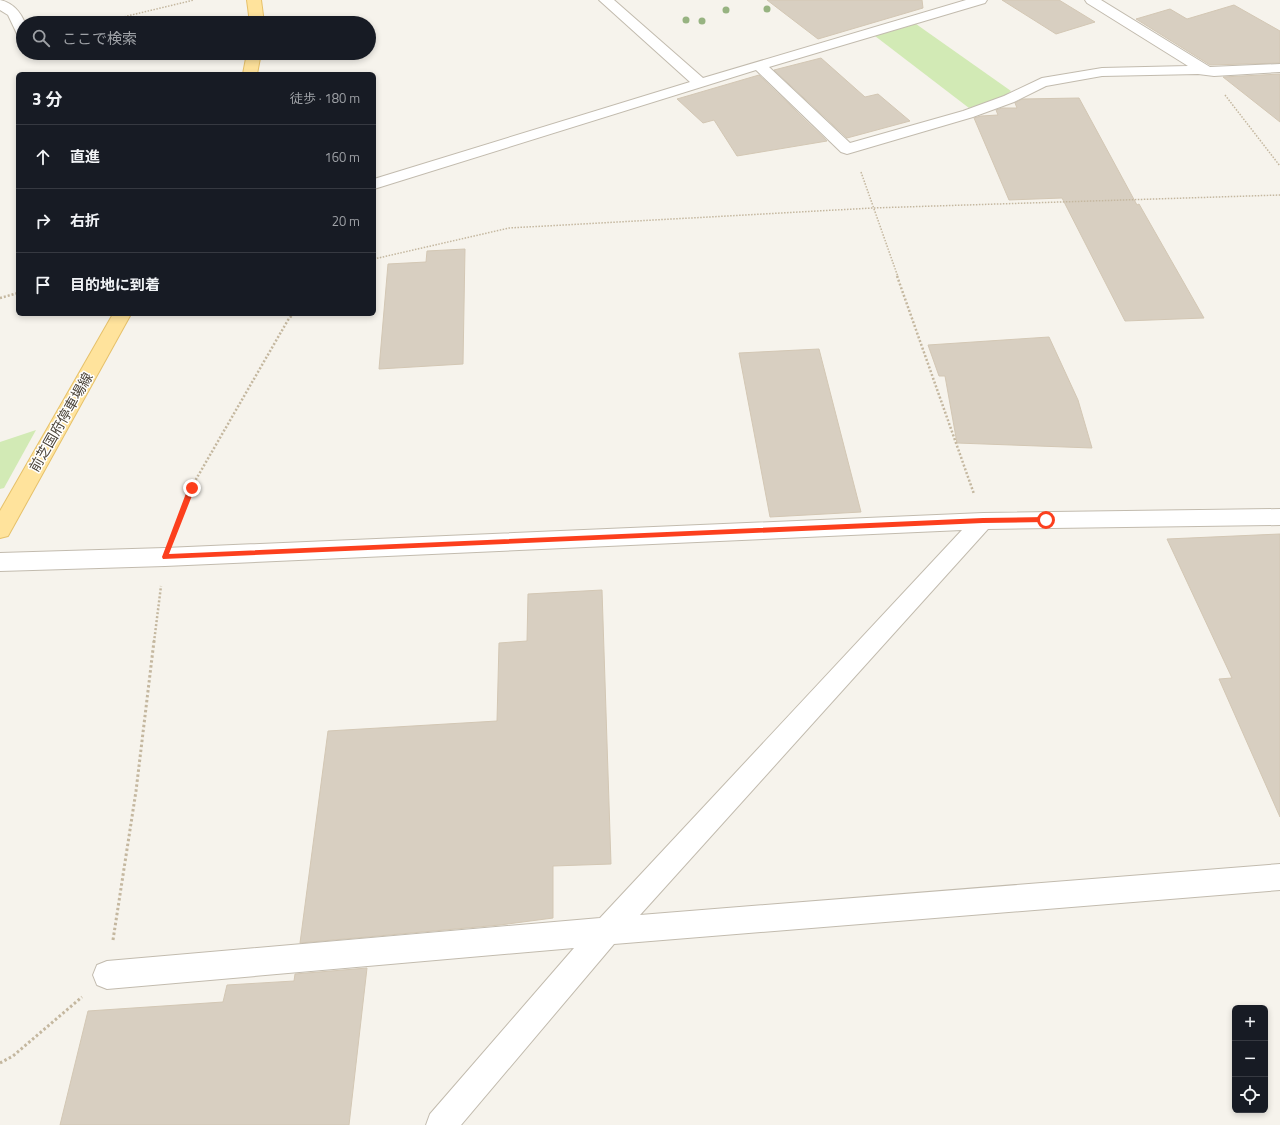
<!DOCTYPE html>
<html lang="ja">
<meta charset="utf-8">
<style>
:root{--surface:#171b24;--page:#242831;--text:#f1f3f6;--muted:#9ea1a6;--line:#363941}
body{margin:0;font-family:"Titillium Web","Noto Sans JP",sans-serif;background:var(--page);color:var(--text)}
.controls{position:absolute;right:12px;bottom:12px;display:grid;overflow:hidden;border-radius:6px;box-shadow:0 2px 6px #0003}
.controls button{width:36px;height:36px;display:grid;place-items:center;padding:0;border:0;border-bottom:1px solid var(--line);background:var(--surface);color:var(--text);font:20px sans-serif}
.stop{position:absolute;width:12px;height:12px;margin:-9px;border:3px solid #fc3f1d;border-radius:50%;background:#fff}
.stop.end{background:#fc3f1d;border-color:#fff;box-shadow:0 1px 4px #0008}
.list{margin:0;padding:0;list-style:none}
h2{display:flex;justify-content:space-between;align-items:center;height:52px;margin:0;padding:0 16px;font-size:17px}
h2 small{font-size:13px;font-weight:400;color:var(--muted)}
.list li{display:grid;grid-template-columns:26px 1fr auto;gap:12px;align-items:center;box-sizing:border-box;height:64px;padding:0 16px;border-top:1px solid var(--line)}
.list b{display:block;font-size:15px;white-space:nowrap}
.list em{font-size:13px;font-style:normal;color:var(--muted)}
.icon{flex:none;width:22px;height:22px;fill:none;stroke:currentColor;stroke-width:2;stroke-linecap:round;stroke-linejoin:round}
.map{position:relative;flex:none;width:1280px;height:1125px;overflow:hidden}
.search{position:absolute;background:var(--surface);box-shadow:0 2px 6px #0003;left:16px;top:16px;width:360px;height:44px;display:flex;align-items:center;gap:10px;box-sizing:border-box;padding:0 14px;border-radius:22px;color:var(--muted);font-size:15px}
.panel{position:absolute;background:var(--surface);box-shadow:0 2px 6px #0003;left:16px;top:72px;width:360px;height:244px;border-radius:6px}
.map>svg:first-child{display:block}
.green{fill:#d2eab5}
.building{fill:#d8cfc1;stroke:#d3c7b4}
.lines{fill:none;stroke-linecap:round;stroke-linejoin:round}
.minor-casing{stroke:#c2bbae;stroke-width:2}
.major-casing{stroke:#e6c16a;stroke-width:2}
.path-far2{stroke:#c4b79f;stroke-width:1.5;stroke-dasharray:1.5 1.5;stroke-linecap:butt}
.path-far1{stroke:#c4b79f;stroke-width:2.5;stroke-dasharray:2 2;stroke-linecap:butt}
.path{stroke:#c4b79f;stroke-width:3;stroke-dasharray:2.5 2.5;stroke-linecap:butt}
.minor{fill:#fff;fill-rule:evenodd}
.major{fill:#ffe39c;fill-rule:evenodd}
.tree{fill:#97b381}
.route{fill:#fc3f1d}
.labels{text-anchor:middle;stroke-width:3;stroke-linejoin:round;paint-order:stroke}
.street-label{font-size:14px;fill:#4b4439;stroke:#fff}
</style>
<div class="map">
<svg width="1280" height="1125" viewBox="0 0 1280 1125">
<rect width="100%" height="100%" fill="#f6f3ec"/>
<g class="green">
<polygon points="916,24 1011,91 1003,97 969,108 875,36"/>
<polygon points="36,430 4,488 0,489 0,442"/>
</g>
<g class="building">
<polygon points="767,0 922,0 923,8 818,39"/>
<polygon points="1002,0 1059,0 1095,22 1056,34"/>
<polygon points="1234,5 1280,31 1280,63 1210,65 1136,19 1170,9 1187,19"/>
<polygon points="821,58 865,97 878,94 910,121 847,138 774,70"/>
<polygon points="1280,74 1280,122 1223,77"/>
<polygon points="759,75 827,141 737,156 714,120 703,123 677,99"/>
<polygon points="1079,98 1137,205 1139,204 1204,318 1125,321 1062,198 1009,200 974,118 981,116 998,115 996,110 1002,108 1017,108 1015,103 1022,99"/>
<polygon points="465,249 463,364 379,369 388,264 426,262 427,251"/>
<polygon points="1049,337 1078,400 1092,448 957,443 945,376 939,376 928,345"/>
<polygon points="819,349 861,512 770,517 739,353"/>
<polygon points="1280,534 1280,817 1219,679 1232,678 1167,539"/>
<polygon points="602,590 611,864 553,866 553,918 500,925 300,943 328,731 497,721 499,643 527,641 528,594"/>
<polygon points="367,968 349,1125 60,1125 88,1011 223,1002 227,985 294,981 295,974"/>
</g>
<g class="lines">
<g class="minor-casing">
<g id="minor">
<path d="M 0,0 C 13,3 20,11 25,23 L 23,23 L 23,37 L 18,36 L 8,15 L 0,10 Z"/>
<polygon points="599,0 614,0 703,78 966,0 987,0 985,3 769,67 850,143 963,111 1004,96 1042,78 1102,68 1188,66 1087,3 1085,0 1101,0 1210,67 1280,64 1280,72 1214,76 1198,74 1102,76 1046,86 1014,102 973,117 847,154 841,152 756,70 374,189 374,179 690,82"/>
<polygon points="1280,509 1280,525 988,529 640,915 1280,864 1280,890 614,944 461,1125 426,1125 430,1114 574,948 107,989 97,985 93,975 97,965 107,961 600,918 962,530 165,566 0,571 0,553 165,548 983,513"/>
</g>
</g>
<g class="major-casing">
<g id="major">
<polygon points="247,0 261,0 264,23 250,23"/>
<polygon points="247,53 261,53 257,74 243,74"/>
<polygon points="113,314 131,314 8,536 0,538 0,511"/>
</g>
</g>
<g class="path-far2">
<polyline points="98,23 194,0"/>
<polyline points="1225,95 1280,166"/>
<polyline points="861,172 898,277"/>
<polyline points="374,259 509,228 872,208 1280,195"/>
</g>
<g class="path-far1">
<polyline points="897,276 974,494"/>
<polyline points="0,298 18,293"/>
<polyline points="176,528 191,488 288,320 293,314"/>
<polyline points="154,642 161,586"/>
</g>
<g class="path">
<polyline points="113,940 136,791 154,641"/>
<polyline points="0,1063 13,1056 82,997"/>
</g>
<use href="#minor" class="minor"/>
<use href="#major" class="major"/>
</g>
<g class="tree">
<circle cx="767" cy="9" r="3.5"/>
<circle cx="726" cy="10" r="3.5"/>
<circle cx="686" cy="20" r="3.5"/>
<circle cx="702" cy="21" r="3.5"/>
</g>
<polygon class="route" points="192,486 195,488 169,554 983,518 1046,517 1049,520 1046,522 983,523 163,559 162,557 188,488"/>
<g class="labels">
<g class="street-label">
<text transform="translate(61 422) rotate(-60)" y="5">前芝国府停車場線</text>
</g>
</g>
</svg>
<div class="controls">
<button>+</button>
<button>−</button>
<button><svg class="icon" aria-label="locate" viewBox="0 0 24 24"><circle cx="12" cy="12" r="6"/><path d="M12 2v4M12 18v4M2 12h4M18 12h4"/></svg></button>
</div>
<div class="stop" style="left:1046px;top:520px"></div>
<div class="stop end" style="left:192px;top:488px"></div>
<div class="search"><svg class="icon" aria-label="search" viewBox="0 0 24 24"><circle cx="10" cy="10" r="6"/><path d="M15 15l6 6"/></svg>ここで検索</div>
<section class="panel">
<h2>3 分<small>徒歩 · 180 m</small></h2>
<ul class="list">
<li><svg class="icon" aria-label="ahead" viewBox="0 0 24 24"><path d="M12 20V5M6 11l6-6 6 6"/></svg><div><b>直進</b></div><em>160 m</em></li>
<li><svg class="icon" aria-label="right" viewBox="0 0 24 24"><path d="M7 20v-9h11M14 6l5 5-5 5"/></svg><div><b>右折</b></div><em>20 m</em></li>
<li><svg class="icon" aria-label="arrive" viewBox="0 0 24 24"><path d="M6 21V4h12l-3 4 3 4H6"/></svg><div><b>目的地に到着</b></div></li>
</ul>
</section>
</div>
